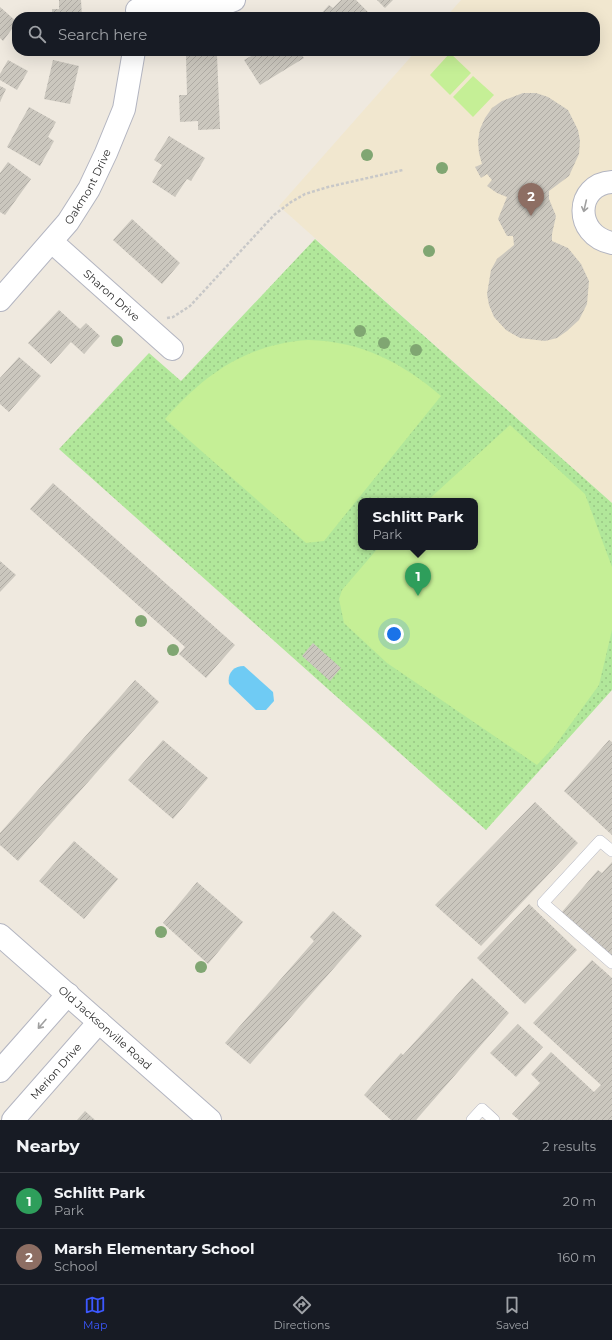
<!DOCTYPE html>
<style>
:root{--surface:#171b24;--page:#20242c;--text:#f1f3f6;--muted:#9ea1a6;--line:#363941;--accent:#3c58ff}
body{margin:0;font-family:Montserrat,sans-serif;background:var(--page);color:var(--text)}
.you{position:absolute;left:394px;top:634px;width:14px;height:14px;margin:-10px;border:3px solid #fff;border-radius:50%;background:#1a73e8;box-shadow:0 0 0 6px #1a73e833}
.badge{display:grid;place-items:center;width:26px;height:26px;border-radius:50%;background:var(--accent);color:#fff;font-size:13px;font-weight:700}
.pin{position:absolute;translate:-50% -33px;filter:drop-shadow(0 1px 2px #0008)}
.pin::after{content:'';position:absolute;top:21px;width:14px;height:12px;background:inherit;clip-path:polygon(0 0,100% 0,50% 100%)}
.popup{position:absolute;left:358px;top:498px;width:120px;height:52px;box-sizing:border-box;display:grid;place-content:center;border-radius:8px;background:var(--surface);filter:drop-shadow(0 1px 3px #0005);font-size:13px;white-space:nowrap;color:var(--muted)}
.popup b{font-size:15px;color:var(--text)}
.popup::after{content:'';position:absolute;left:50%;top:100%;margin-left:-8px;border:8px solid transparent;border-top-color:var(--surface)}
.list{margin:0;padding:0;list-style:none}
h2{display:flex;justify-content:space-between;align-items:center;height:52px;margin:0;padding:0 16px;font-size:17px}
h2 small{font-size:13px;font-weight:400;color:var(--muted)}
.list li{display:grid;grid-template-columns:26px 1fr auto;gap:12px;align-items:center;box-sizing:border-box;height:56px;padding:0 16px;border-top:1px solid var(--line)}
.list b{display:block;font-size:15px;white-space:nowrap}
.list p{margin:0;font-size:13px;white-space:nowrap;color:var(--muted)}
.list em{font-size:13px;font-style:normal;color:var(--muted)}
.icon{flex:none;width:22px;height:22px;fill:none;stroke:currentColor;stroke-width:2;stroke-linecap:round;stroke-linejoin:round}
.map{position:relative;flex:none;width:612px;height:1120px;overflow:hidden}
.search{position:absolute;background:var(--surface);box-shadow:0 4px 16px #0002;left:12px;right:12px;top:12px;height:44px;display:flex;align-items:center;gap:10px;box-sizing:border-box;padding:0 14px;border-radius:16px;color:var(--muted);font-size:15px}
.sheet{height:164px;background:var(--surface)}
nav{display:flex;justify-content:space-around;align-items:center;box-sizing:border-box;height:56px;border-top:1px solid var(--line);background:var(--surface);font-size:11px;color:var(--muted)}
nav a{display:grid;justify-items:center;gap:2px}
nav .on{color:var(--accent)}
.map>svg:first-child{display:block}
.education{fill:#f1e7cf}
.grass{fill:url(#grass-dots);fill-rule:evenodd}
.pitch{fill:#c5ef96}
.water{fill:#6fcbf4}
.building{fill:url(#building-hatch)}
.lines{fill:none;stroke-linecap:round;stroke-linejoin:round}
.service-casing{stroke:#b3b5c1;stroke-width:12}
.minor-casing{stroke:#b3b5c1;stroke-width:24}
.tertiary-casing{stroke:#b3b5c1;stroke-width:24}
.path{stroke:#c8c8c8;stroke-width:2.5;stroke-dasharray:3 2;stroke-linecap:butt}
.service{stroke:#fff;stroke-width:11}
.minor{stroke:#fff;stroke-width:22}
.tertiary{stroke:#fff;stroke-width:22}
.tree{fill:#80a672}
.oneway{stroke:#a0a0a0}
.labels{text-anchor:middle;stroke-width:3;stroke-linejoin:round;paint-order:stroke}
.street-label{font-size:11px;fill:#2d2d2d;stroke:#fff}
</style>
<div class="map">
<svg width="612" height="1120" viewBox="0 0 612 1120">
<defs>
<pattern id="grass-dots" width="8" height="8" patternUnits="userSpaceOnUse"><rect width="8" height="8" fill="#b1e79a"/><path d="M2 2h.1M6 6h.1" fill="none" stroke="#99c685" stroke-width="1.8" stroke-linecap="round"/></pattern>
<pattern id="building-hatch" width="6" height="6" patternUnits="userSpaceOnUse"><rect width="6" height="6" fill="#cbc7be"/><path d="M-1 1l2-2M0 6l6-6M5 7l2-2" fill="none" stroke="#afaba4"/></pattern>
</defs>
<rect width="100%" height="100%" fill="#efe9df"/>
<polygon class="education" points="461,0 612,0 612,503 279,206 416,51 595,51 595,17 446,17"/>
<path class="grass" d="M 315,239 L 612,503 L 612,690 L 486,830 L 59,449 L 149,353 L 181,381 ZM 361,501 L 475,501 L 475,547 L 361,547 Z"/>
<g class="pitch">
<polygon points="450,53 471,73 450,95 430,75"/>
<polygon points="473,76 494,95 473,117 453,97"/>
<path d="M 308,340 C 361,341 401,362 441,396 L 324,541 L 306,543 L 165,419 C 204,374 247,344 308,340 Z"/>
<polygon points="510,425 585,494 612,567 612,630 599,685 554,747 537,765 387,663 344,623 339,599 342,590 379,547 475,547 475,501 427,501"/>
</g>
<path class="water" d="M 244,666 L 273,692 L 274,701 L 266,710 L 256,710 L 229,684 C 227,674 233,666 244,666 Z"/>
<g class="building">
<polygon points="59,0 81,0 82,17 52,17 52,9 59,9"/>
<polygon points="341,0 356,0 368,12 363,17 318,17 329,5 333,8"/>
<polygon points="377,0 393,0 385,8"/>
<polygon points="0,7 17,22 3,41 0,38"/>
<polygon points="260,51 299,51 304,58 260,85 244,60"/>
<polygon points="217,55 220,129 198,130 198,121 180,122 179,95 187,95 186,56"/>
<polygon points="8,60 28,71 17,90 0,80 0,74"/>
<polygon points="53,60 79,66 70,104 44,99"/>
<polygon points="0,86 6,89 0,102"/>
<polygon points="523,93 536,93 548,97 568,110 578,130 580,141 579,154 569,176 549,191 549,199 556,216 552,234 552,241 568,248 581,264 589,281 587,304 579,320 567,331 557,338 545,341 520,338 506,330 494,317 489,305 487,294 491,270 497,259 514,245 513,236 507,236 498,219 507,197 497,193 487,186 492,180 487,174 481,178 475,167 482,164 479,153 478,141 480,129 485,118 492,108 502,101"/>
<polygon points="29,107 56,122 48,137 54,141 40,166 7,147"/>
<polygon points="169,136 205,158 191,181 187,179 175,197 152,182 162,165 154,160"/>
<polygon points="8,162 31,179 5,215 0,212 0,173"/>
<polygon points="132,219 180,263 162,284 113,240"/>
<polygon points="59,310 80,329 86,323 100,336 84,354 71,342 51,364 28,343"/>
<polygon points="19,357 41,376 9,412 0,404 0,378"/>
<polygon points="53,483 235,645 206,678 179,654 185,647 30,509"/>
<polygon points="0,561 16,575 0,592"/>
<polygon points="313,643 341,668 330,681 302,656"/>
<polygon points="135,680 159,702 18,861 0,845 0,833"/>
<polygon points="163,740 208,778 173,819 128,780"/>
<polygon points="609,740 612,742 612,835 564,791"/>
<polygon points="535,802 578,843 481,946 435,905"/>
<polygon points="74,841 118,879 84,919 39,881"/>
<polygon points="612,862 612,956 561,913 598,870 602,873"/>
<polygon points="197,882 243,922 208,964 163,923"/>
<polygon points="529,904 577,950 525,1004 477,958"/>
<polygon points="333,911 362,936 250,1064 225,1043 314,941 310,937"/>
<polygon points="592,960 612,978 612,1120 519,1120 512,1114 540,1083 531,1074 551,1052 594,1092 601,1085 533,1023"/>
<polygon points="472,978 509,1013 416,1120 391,1120 364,1095 401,1053 403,1055"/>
<polygon points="518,1024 543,1047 516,1077 490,1053"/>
<polygon points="85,1111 95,1120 77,1120"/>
</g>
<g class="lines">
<g class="service-casing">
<g id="service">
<polyline points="612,851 600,841 543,903 612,963"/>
<polyline points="472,1120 482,1109 494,1120"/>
</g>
</g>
<g class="minor-casing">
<g id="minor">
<polyline points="137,10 226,3 234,0"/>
<path d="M 612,182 C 575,184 573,235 612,243"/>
<path id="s1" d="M 52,242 L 172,349"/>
<path id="s2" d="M 0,300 L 68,222 L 89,189 L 106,153 L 124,109 L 134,51"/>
<polyline points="0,1071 68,994"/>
<path id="s3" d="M 13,1120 L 99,1022"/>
</g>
</g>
<g class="tertiary-casing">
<g id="tertiary">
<path id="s4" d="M 0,935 L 210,1120"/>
</g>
</g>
<polyline class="path" points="167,318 173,317 190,306 274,215 291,202 305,194 328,187 403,170"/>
<use href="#service" class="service"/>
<use href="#minor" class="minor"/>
<use href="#tertiary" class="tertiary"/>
</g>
<g class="tree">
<circle cx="367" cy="155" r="6"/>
<circle cx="442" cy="168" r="6"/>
<circle cx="429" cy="251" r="6"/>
<circle cx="360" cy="331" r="6"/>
<circle cx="117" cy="341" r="6"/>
<circle cx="384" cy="343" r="6"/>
<circle cx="416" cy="350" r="6"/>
<circle cx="141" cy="621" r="6"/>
<circle cx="173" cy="650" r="6"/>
<circle cx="161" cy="932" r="6"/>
<circle cx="201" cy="967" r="6"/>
</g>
<defs><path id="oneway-shaft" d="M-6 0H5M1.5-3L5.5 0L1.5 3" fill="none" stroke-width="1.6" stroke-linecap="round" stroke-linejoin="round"/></defs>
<g class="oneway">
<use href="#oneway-shaft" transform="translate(585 206) rotate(103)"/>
<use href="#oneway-shaft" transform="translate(42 1024) rotate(131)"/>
</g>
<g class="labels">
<g class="street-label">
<text dy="4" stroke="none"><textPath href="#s2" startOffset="144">Oakmont Drive</textPath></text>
<text dy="4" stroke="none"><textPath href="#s1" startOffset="80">Sharon Drive</textPath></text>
<text dy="4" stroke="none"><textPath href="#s4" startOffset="140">Old Jacksonville Road</textPath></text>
<text dy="4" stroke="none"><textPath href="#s3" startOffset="65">Merion Drive</textPath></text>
</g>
</g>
</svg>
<div class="you"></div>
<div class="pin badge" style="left:418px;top:596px;background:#2e9e5b">1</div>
<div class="popup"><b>Schlitt Park</b>Park</div>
<div class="pin badge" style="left:531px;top:216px;background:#8d6e63">2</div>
<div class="search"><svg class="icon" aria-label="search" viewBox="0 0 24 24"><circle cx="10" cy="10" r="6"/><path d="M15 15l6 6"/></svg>Search here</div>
</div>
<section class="sheet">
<h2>Nearby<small>2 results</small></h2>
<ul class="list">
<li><span class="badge" style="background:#2e9e5b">1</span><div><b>Schlitt Park</b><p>Park</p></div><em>20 m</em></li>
<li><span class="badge" style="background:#8d6e63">2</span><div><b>Marsh Elementary School</b><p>School</p></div><em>160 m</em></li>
</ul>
</section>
<nav>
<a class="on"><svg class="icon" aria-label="map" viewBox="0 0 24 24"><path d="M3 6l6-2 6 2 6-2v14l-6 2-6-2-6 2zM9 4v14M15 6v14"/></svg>Map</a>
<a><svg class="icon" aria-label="directions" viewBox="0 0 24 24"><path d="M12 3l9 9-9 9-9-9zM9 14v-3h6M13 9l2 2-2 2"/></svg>Directions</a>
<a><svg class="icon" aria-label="saved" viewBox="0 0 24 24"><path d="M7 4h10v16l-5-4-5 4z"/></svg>Saved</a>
</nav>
